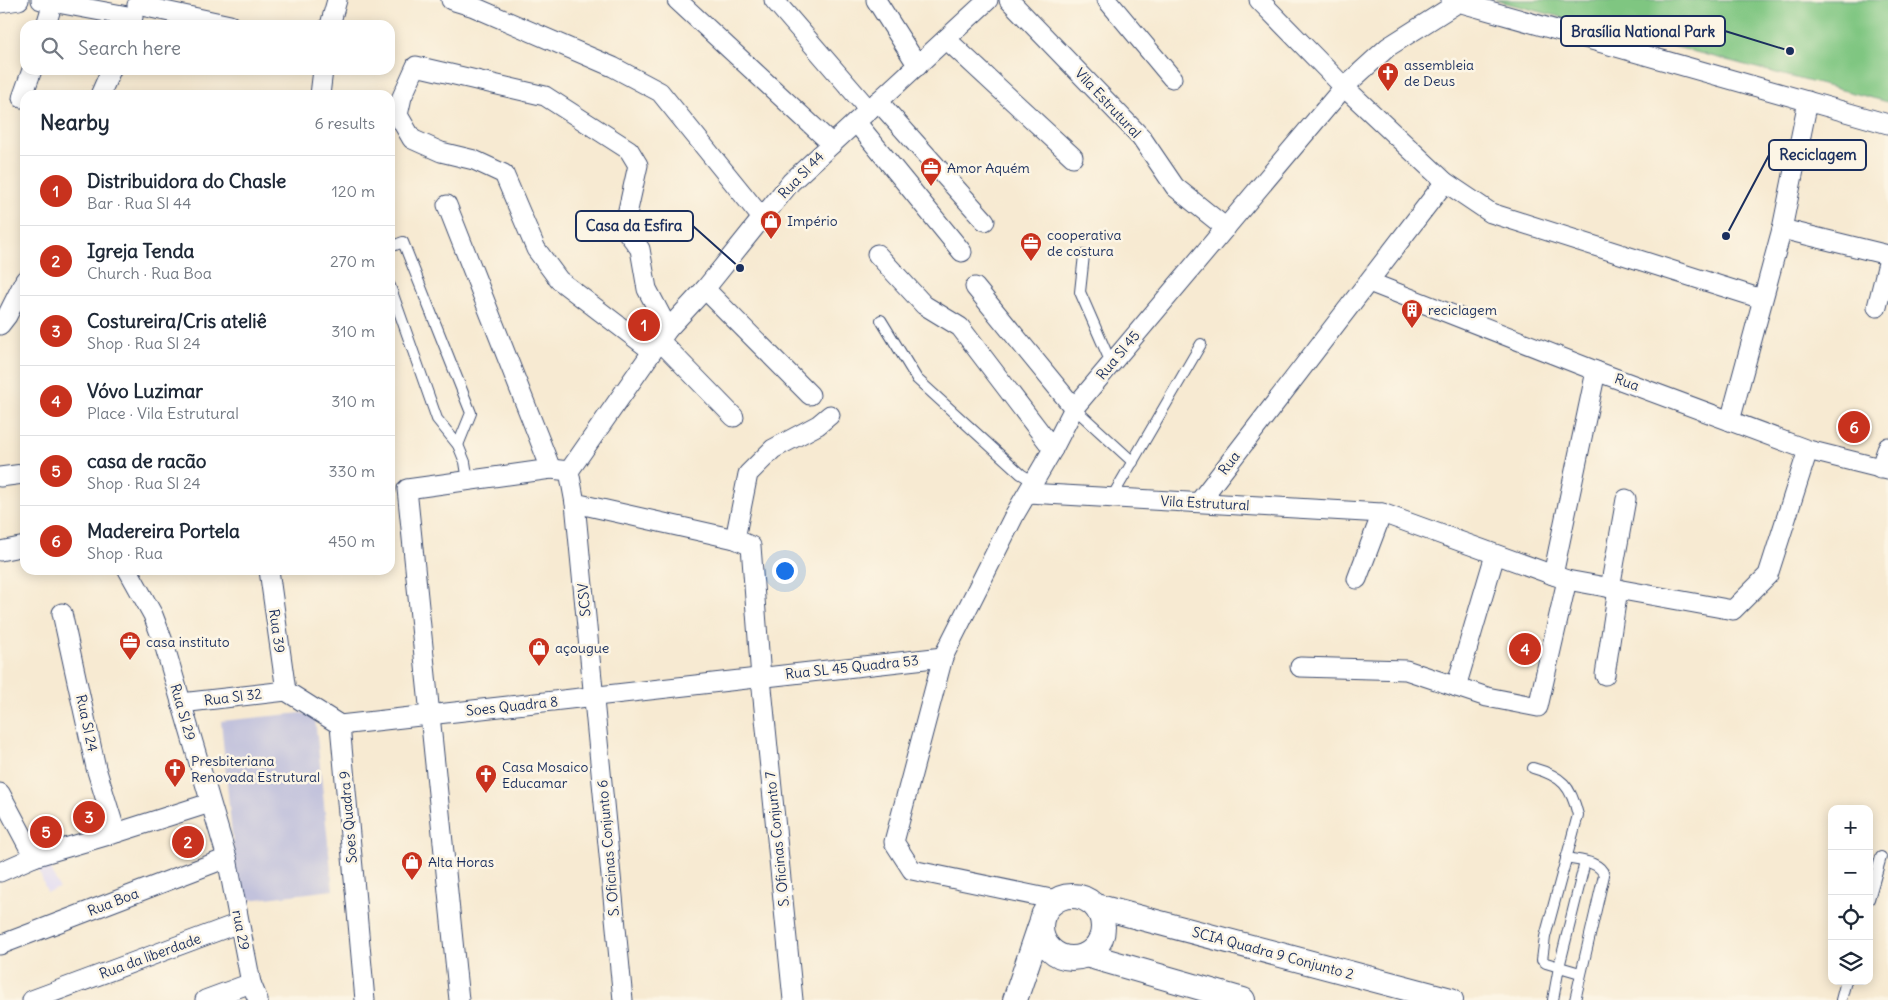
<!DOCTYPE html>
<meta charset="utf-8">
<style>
:root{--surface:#fff;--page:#f6f6f7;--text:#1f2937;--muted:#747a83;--line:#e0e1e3;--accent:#c8321e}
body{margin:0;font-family:Delius,sans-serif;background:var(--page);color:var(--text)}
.controls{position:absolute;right:15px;bottom:15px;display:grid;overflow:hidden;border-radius:10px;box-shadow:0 2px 12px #0003}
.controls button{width:45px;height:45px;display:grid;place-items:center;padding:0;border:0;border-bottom:1px solid var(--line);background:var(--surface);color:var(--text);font:25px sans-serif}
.you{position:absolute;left:784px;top:570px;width:18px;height:18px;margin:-12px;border:4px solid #fff;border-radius:50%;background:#1a73e8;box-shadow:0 0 0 8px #1a73e833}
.badge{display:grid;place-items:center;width:32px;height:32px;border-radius:50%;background:var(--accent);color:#fff;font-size:16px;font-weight:700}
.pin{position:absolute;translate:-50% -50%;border:2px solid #fff;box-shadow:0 1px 5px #0006}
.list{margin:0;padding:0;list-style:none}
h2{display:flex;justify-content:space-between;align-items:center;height:65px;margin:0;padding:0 20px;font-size:21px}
h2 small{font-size:16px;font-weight:400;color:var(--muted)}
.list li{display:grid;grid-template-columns:32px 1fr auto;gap:15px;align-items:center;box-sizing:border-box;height:70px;padding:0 20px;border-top:1px solid var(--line)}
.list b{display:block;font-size:19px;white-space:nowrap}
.list p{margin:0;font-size:16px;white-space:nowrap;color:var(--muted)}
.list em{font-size:16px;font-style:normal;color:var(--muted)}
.icon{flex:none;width:28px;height:28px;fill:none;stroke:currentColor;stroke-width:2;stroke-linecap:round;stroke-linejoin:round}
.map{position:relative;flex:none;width:1888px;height:1000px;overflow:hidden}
.search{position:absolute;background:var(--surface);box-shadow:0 2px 12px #0003;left:20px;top:20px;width:375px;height:55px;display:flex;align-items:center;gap:12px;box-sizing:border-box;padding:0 18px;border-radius:15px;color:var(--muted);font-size:19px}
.panel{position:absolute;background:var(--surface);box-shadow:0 2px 12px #0003;left:20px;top:90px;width:375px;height:485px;border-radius:15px}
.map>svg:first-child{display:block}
.built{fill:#dcd6f6}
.industrial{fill:#c2c2dc}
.green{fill:#7fc681;stroke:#4d7a70}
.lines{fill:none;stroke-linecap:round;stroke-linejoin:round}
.service-casing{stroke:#3c4b6f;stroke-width:12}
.minor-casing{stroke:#3c4b6f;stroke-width:21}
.tertiary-casing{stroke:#3c4b6f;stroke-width:26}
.service{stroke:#fff;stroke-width:10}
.minor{stroke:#fff;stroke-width:19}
.tertiary{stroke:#fff;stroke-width:24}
.labels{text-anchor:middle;stroke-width:5;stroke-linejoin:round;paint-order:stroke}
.poi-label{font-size:14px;fill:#1b2f5e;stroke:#fcf5e5;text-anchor:start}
.street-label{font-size:14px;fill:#1b2f5e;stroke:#fcf5e5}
.leader{fill:none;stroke:#1b2f5e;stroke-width:2}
.callout-dot{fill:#1b2f5e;stroke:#fcf5e5;stroke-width:2}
.callout{fill:#fcf5e5;stroke:#1b2f5e;stroke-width:2}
.callout-label{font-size:15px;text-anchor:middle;font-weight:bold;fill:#1b2f5e}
</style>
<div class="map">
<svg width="1888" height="1000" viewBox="0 0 1888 1000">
<rect width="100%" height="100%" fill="#fcf5e5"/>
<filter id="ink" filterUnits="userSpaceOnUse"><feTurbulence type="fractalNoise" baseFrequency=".02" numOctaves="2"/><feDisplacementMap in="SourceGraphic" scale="10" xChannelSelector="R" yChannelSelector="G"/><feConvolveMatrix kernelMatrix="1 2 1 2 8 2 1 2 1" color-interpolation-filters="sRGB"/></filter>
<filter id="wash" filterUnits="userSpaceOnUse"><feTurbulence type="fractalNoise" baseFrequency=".0096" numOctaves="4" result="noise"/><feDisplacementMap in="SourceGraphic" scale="20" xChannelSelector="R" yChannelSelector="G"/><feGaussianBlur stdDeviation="1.12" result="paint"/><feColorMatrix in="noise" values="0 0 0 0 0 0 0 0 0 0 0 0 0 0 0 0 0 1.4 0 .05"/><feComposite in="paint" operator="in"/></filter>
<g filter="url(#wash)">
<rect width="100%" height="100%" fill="#f7ead2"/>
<polygon class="built" points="49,864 59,888 47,892 38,868"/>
<polygon class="industrial" points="302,713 315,718 333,890 249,900 236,877 221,721"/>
<polygon class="green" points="1495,0 1888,0 1888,102"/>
</g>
<g filter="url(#ink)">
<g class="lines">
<g class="service-casing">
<g id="service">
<polyline points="390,247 403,242 471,413 458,445"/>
<polyline points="1084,255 1080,292 1111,363"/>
<polyline points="390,286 437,419 458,445 465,462 468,481"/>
<polyline points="881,320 917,379 1021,474 1034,482"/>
<polyline points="1074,408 1133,462"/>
<polyline points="1112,497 1201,344"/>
<path d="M 1533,768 C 1562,776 1571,786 1578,815 L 1545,937 L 1542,960 L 1546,963 L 1580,973"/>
<path d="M 1566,858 C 1580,861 1600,861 1604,875 L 1575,1000"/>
<polyline points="1869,899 1881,857"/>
<polyline points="1553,1000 1559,967 1585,862"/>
<polyline points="1841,1000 1846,981"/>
</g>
</g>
<g class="minor-casing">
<g id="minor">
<polyline points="41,0 133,17"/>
<polyline points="451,0 474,7 613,67 660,92 762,218"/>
<polyline points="677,0 832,144"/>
<polyline points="774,0 869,110"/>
<polyline points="876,0 918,66"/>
<polyline points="1009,0 1141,137 1175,187 1226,228"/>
<polyline points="1107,0 1172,78"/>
<polyline points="1259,0 1344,87 1445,182 1491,213 1762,299"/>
<polyline points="1451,0 1888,124"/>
<polyline points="0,3 19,0"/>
<polyline points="137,5 230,25"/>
<polyline points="46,25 53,2"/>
<polyline points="330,25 337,0"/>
<polyline points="946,39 1073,157"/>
<polyline points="100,95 111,70"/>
<polyline points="320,95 323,70"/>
<polyline points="22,98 32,70"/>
<polyline points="878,101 985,221"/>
<polyline points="390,113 398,115 412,139 441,152 474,160 504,174 536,249 559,280 652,351"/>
<polyline points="398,115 402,97 416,66 545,96 629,150 638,165 624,228 640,249 647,289 668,329"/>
<polyline points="856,122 962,252"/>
<polyline points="447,205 551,469"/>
<polyline points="1782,229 1888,255"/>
<polyline points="877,254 924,305 960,327 1053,449"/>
<polyline points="1369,282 1596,371 1808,450 1888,470"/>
<polyline points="975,287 1074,408"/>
<polyline points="705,289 810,395"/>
<polyline points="1877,307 1888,263"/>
<polyline points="0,325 7,316 25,280"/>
<polyline points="660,341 734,417"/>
<polyline points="1730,421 1782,229 1808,101"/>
<polyline points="1880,469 1888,447"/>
<polyline points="569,471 668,329 705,289 791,182 988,0"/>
<polyline points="0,477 23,474"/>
<polyline points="1028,493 1382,513 1567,580 1733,610 1768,575 1808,450"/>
<polyline points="1199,502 1445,182"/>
<polyline points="575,503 623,1000"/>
<polyline points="735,539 748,474 773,449 818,425 830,415"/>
<polyline points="0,551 25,546"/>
<polyline points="128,570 153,615 164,644 227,858 251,983 258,1000"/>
<polyline points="269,570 286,691"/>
<polyline points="1553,575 1596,371"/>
<polyline points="1357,579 1382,513"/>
<polyline points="1610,588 1626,499"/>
<polyline points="62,613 96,768 116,833"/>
<polyline points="1300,667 1406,670 1487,697 1538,707 1567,580"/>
<polyline points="1605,675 1618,589"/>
<polyline points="1456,687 1495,555"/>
<polyline points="286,691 340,725"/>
<polyline points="181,703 286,691"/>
<polyline points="340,725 943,657"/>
<polyline points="340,725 365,1000"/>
<polyline points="0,793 34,857"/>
<polyline points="0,872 34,857 116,833 210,803"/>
<polyline points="1056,900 912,870 894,842 943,657 1015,514 1053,449 1074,408 1344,87 1388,47 1459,2"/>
<polyline points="0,945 227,858"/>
<polyline points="32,1000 239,923"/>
<polyline points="205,1000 251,983"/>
<polyline points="459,1000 407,489 551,469 569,471 575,503 735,539 751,546 761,678 793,1000"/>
</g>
</g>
<g class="tertiary-casing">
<g id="tertiary">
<circle cx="1072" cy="927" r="31"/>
<polyline points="1096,906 1451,1000"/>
<polyline points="1086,955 1243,1000"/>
<polyline points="1015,1000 1040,926"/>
</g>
</g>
<use href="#service" class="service"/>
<use href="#minor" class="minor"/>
<use href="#tertiary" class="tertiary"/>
</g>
</g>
<defs>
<g id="church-pin" transform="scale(1.125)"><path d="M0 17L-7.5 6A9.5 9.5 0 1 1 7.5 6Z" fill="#c8321e" stroke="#fcf5e5"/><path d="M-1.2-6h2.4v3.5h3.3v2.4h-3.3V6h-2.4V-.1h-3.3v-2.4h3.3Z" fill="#fff"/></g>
<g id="office-pin" transform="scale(1.125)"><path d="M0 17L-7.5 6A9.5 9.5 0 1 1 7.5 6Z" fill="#c8321e" stroke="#fcf5e5"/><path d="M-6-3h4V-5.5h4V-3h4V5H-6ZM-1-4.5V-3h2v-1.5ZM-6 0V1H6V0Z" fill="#fff"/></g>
<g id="shop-pin" transform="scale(1.125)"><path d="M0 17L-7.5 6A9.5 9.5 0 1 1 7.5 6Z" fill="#c8321e" stroke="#fcf5e5"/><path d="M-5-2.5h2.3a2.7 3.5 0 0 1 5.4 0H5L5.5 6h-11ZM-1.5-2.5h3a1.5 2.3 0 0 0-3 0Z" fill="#fff"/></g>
<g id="building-pin" transform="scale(1.125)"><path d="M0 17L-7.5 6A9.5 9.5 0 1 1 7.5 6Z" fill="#c8321e" stroke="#fcf5e5"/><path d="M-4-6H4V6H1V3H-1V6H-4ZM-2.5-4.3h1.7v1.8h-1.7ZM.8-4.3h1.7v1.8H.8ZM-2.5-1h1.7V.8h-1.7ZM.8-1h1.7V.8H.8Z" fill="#fff"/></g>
</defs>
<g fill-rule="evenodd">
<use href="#church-pin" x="1388" y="73"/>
<use href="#office-pin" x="931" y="168"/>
<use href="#shop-pin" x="771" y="221"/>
<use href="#office-pin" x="1031" y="243"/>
<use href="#building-pin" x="1412" y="310"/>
<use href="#office-pin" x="130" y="642"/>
<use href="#shop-pin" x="539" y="648"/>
<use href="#church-pin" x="175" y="769"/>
<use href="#church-pin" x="486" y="775"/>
<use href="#shop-pin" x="412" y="862"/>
</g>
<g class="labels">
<g class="poi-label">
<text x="1404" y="70">assembleia<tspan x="1404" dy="16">de Deus</tspan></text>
<text x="947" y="173">Amor Aquém</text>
<text x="787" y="226">Império</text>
<text x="1047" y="240">cooperativa<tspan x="1047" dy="16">de costura</tspan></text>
<text x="1428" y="315">reciclagem</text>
<text x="146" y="647">casa instituto</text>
<text x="555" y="653">açougue</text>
<text x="191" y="766">Presbiteriana<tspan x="191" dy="16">Renovada Estrutural</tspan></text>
<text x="502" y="772">Casa Mosaico<tspan x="502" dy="16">Educamar</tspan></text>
<text x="428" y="867">Alta Horas</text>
</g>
<g class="street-label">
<text transform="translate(1108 103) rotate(47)" y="5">Vila Estrutural</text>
<text transform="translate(801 175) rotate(-46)" y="5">Rua Sl 44</text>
<text transform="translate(1118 355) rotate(-50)" y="5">Rua Sl 45</text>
<text transform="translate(1627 382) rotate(20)" y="5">Rua</text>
<text transform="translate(1229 463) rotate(-52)" y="5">Rua</text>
<text transform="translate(1205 503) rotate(3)" y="5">Vila Estrutural</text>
<text transform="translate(584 600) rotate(-95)" y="5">SCSV</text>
<text transform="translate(277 631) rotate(82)" y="5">Rua 39</text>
<text transform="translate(852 667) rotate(-6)" y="5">Rua SL 45 Quadra 53</text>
<text transform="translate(233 697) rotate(-7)" y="5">Rua Sl 32</text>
<text transform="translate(512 706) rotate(-6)" y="5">Soes Quadra 8</text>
<text transform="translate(183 712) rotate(74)" y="5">Rua Sl 29</text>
<text transform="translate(87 723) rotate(78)" y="5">Rua Sl 24</text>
<text transform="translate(348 817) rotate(-95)" y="5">Soes Quadra 9</text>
<text transform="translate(777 839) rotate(-96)" y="5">S. Oficinas Conjunto 7</text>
<text transform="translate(608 848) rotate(-95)" y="5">S. Oficinas Conjunto 6</text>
<text transform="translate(113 902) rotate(-21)" y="5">Rua Boa</text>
<text transform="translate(241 930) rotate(79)" y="5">rua 29</text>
<text transform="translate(1273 953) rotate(15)" y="5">SCIA Quadra 9 Conjunto 2</text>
<text transform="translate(150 956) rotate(-20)" y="5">Rua da liberdade</text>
</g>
</g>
<path class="leader" d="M1790 51L1725 31M1726 236L1769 155M740 268L693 226"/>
<g class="callout-dot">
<circle cx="1790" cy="51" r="5"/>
<circle cx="1726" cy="236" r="5"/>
<circle cx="740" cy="268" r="5"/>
</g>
<g class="callout">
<rect x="1561" y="16" width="164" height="30" rx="5"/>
<rect x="1769" y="140" width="97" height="30" rx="5"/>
<rect x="576" y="211" width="117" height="30" rx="5"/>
</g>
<g class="callout-label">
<text x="1643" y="37">Brasília National Park</text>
<text x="1818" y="160">Reciclagem</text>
<text x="634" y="231">Casa da Esfira</text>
</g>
</svg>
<div class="controls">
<button>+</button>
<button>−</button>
<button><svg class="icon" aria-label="locate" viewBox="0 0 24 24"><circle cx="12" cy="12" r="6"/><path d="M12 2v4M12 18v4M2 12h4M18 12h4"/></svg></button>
<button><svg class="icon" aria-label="layers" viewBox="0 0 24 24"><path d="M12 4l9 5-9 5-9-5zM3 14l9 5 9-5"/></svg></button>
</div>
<div class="you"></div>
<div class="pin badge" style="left:644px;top:325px">1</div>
<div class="pin badge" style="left:188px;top:842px">2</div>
<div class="pin badge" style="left:89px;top:817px">3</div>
<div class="pin badge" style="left:1525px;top:649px">4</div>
<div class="pin badge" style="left:46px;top:832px">5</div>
<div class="pin badge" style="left:1854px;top:427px">6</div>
<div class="search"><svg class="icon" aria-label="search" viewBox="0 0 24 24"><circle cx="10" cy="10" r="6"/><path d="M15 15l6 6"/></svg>Search here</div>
<section class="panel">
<h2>Nearby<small>6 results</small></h2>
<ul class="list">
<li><span class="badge">1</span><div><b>Distribuidora do Chasle</b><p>Bar · Rua Sl 44</p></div><em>120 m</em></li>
<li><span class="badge">2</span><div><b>Igreja Tenda</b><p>Church · Rua Boa</p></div><em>270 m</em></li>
<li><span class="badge">3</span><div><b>Costureira/Cris ateliê</b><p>Shop · Rua Sl 24</p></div><em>310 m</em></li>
<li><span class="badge">4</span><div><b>Vóvo Luzimar</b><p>Place · Vila Estrutural</p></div><em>310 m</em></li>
<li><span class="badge">5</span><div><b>casa de racão</b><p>Shop · Rua Sl 24</p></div><em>330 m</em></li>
<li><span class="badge">6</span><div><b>Madereira Portela</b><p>Shop · Rua</p></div><em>450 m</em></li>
</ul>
</section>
</div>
